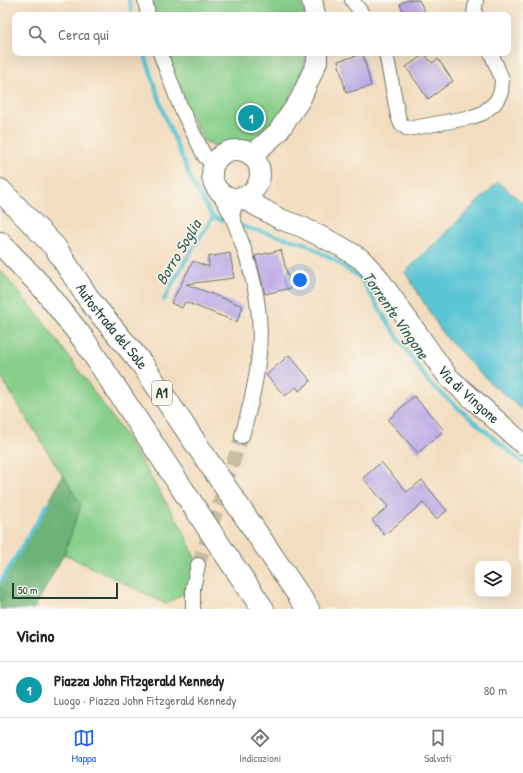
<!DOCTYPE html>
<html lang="it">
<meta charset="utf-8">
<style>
:root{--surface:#fff;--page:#f6f6f6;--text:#202124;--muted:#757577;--line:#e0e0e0;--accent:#2563eb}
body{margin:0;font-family:"Patrick Hand",sans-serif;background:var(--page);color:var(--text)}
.controls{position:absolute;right:12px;bottom:12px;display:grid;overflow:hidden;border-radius:8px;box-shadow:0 4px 16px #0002}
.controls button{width:36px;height:36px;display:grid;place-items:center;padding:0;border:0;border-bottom:1px solid var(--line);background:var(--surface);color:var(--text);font:20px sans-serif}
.scale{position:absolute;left:12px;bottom:10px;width:106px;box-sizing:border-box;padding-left:4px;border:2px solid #1f3d34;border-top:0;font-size:11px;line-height:14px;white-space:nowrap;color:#1f3d34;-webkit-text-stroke:3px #fbf7ec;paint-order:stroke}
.you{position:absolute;left:300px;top:280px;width:14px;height:14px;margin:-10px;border:3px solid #fff;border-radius:50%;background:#1a73e8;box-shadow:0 0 0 6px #1a73e833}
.badge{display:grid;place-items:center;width:26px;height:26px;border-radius:50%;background:var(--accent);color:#fff;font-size:13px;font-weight:700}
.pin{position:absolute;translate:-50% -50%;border:2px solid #fff;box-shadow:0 1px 4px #0006}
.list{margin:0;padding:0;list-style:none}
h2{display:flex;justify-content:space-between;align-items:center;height:52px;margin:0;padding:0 16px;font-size:17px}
h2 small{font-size:13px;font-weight:400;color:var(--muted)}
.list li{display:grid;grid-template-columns:26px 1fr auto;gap:12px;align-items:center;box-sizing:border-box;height:56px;padding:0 16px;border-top:1px solid var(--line)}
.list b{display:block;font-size:15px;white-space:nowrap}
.list p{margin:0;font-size:13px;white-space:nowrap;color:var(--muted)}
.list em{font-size:13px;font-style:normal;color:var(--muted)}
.icon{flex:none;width:22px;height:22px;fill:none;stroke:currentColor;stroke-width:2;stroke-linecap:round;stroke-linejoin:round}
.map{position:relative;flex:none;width:523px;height:609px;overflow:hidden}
.search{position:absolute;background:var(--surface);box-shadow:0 4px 16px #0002;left:12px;right:12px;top:12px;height:44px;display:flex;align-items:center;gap:10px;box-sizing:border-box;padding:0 14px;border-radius:8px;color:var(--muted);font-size:15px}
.sheet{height:108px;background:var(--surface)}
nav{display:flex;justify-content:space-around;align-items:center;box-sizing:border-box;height:56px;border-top:1px solid var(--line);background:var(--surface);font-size:11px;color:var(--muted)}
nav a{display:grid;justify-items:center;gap:2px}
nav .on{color:var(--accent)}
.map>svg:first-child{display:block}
.green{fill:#87cf8b;stroke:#538660}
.forest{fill:#6db277;stroke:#467856}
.water{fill:#5ac5d4;stroke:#3c8184}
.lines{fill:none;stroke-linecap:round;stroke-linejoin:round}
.stream{stroke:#5ac5d4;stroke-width:4}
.building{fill:#b7a4e5}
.street-tunnel{stroke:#c9bda4;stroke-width:14;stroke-dasharray:14 7;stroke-linecap:butt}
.street-casing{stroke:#697565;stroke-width:16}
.secondary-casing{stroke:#697565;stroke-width:22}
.highway-casing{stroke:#697565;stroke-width:24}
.street{stroke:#fff;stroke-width:14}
.secondary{stroke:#fff;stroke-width:20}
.highway{stroke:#fff;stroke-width:22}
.labels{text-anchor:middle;stroke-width:3;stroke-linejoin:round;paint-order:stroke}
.shield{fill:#fbf7ec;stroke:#61756b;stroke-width:1}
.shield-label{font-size:14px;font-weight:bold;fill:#1f3d34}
.street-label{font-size:15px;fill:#1f3d34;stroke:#fbf7ec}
.water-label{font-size:16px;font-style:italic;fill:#2e5f5c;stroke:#fbf7ec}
</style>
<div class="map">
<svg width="523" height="609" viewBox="0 0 523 609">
<rect width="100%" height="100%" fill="#fbf7ec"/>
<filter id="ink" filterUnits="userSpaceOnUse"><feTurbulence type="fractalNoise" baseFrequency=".025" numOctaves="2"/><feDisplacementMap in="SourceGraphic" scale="8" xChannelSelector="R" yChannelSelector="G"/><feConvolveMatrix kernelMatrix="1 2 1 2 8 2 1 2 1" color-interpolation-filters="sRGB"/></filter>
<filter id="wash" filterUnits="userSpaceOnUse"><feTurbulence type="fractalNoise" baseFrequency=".012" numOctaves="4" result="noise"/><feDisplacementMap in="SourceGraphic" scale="16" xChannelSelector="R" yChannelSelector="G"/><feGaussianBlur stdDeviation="0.9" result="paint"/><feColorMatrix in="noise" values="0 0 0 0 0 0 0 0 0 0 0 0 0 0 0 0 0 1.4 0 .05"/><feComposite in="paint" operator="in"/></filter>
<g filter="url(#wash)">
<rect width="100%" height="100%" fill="#f3ddc0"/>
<g class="green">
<polygon points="153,0 300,0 305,15 157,15"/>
<polygon points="168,53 307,53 302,74 276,124 251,146 232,143 219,147 203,141 190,114"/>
<polygon points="0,270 41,318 125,435 183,530 198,565 193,588 166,604 64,554 81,505 0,376"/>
</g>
<polygon class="forest" points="63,474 81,505 64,554 34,609 0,609 0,583 48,504"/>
<polygon class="water" points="498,182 523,203 523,410 490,383 443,334 405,272"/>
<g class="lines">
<g class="stream">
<polyline points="129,0 132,15"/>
<polyline points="144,53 164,114 193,184 213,217 232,223"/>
<polyline points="240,226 304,243 334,260 360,278 398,338 429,383 523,463"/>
<polyline points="164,300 181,268 213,217"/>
<polyline points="0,583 48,504"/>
</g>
</g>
<g id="blocks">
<g class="building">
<polygon points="407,0 419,0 427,15 405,15 400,4"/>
<polygon points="363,54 371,86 346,93 338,61"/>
<polygon points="425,54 432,63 438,59 453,81 428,99 406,67"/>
<polygon points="281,250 291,288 265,294 255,256"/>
<polygon points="230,253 234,278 186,284 243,306 237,322 185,302 182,308 171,303 193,261 209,267 208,257"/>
<polygon points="289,355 311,381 299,391 296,387 285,396 266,375"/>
<polygon points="414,396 444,430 418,453 388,420"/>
<polygon points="381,462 407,492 422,480 447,511 436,519 423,503 384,535 372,520 388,507 363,478"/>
</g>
</g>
</g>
<g filter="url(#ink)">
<use href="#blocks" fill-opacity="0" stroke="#697565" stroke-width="1"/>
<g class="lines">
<polyline class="street-tunnel" points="198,565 242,436"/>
<g class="street-casing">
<g id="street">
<polyline points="145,0 148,15"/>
<polyline points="352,0 363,15"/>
<polyline points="474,15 476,0"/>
<polyline points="160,53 180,106 205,157 214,163"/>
<polyline points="386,53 398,116 401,124 408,129 472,117 483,113 495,103 501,92 502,79 491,53"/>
<polyline points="217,189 232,216 237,198"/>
<path d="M 232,216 C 243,245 254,275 258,307 C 264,350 254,394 242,436"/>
<polyline points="193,609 193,588 198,565"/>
</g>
</g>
<g class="secondary-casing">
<g id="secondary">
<polyline points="312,0 315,15"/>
<polyline points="241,150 253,152 258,150 278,132 300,100 317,62 317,53"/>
<circle cx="236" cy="174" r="24"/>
<path id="s1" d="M 241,197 L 280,219 L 302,227 L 340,246 L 361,259 L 377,276 L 448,377 L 523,444"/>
</g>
</g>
<g class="highway-casing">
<g id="highway">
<path id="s2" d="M 0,190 L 55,247 L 90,301 L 142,364 L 308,609"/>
<polyline points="0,243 44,289 84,340 220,546 263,609"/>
</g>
</g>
<use href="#street" class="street"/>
<use href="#secondary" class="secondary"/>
<use href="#highway" class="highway"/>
</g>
</g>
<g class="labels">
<rect class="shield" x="152" y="381" width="20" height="24" rx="3"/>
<g class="shield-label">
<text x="162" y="398">A1</text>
</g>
<g class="street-label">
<text dy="5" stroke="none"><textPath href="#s2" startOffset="177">Autostrada del Sole</textPath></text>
<text dy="5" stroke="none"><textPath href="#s1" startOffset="309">Via di Vingone</textPath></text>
</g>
<g class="water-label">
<text transform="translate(178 252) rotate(-59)" y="6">Borro Soglia</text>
<text transform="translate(396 315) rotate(55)" y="6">Torrente Vingone</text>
</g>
</g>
</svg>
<div class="controls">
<button><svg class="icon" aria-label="layers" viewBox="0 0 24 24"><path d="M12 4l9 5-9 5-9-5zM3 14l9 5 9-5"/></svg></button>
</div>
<div class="scale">50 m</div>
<div class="you"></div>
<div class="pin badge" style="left:251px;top:118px;background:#0f9aa8">1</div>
<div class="search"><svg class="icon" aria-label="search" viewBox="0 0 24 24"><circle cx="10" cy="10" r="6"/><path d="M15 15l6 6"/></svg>Cerca qui</div>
</div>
<section class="sheet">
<h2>Vicino<small></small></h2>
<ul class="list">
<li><span class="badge" style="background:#0f9aa8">1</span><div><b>Piazza John Fitzgerald Kennedy</b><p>Luogo · Piazza John Fitzgerald Kennedy</p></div><em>80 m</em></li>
</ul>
</section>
<nav>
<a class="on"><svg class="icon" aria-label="map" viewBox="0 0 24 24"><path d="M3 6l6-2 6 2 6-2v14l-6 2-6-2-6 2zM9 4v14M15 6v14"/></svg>Mappa</a>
<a><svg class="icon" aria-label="directions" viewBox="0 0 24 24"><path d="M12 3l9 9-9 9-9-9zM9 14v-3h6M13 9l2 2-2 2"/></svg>Indicazioni</a>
<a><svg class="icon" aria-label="saved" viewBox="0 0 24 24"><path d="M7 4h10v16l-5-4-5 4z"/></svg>Salvati</a>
</nav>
